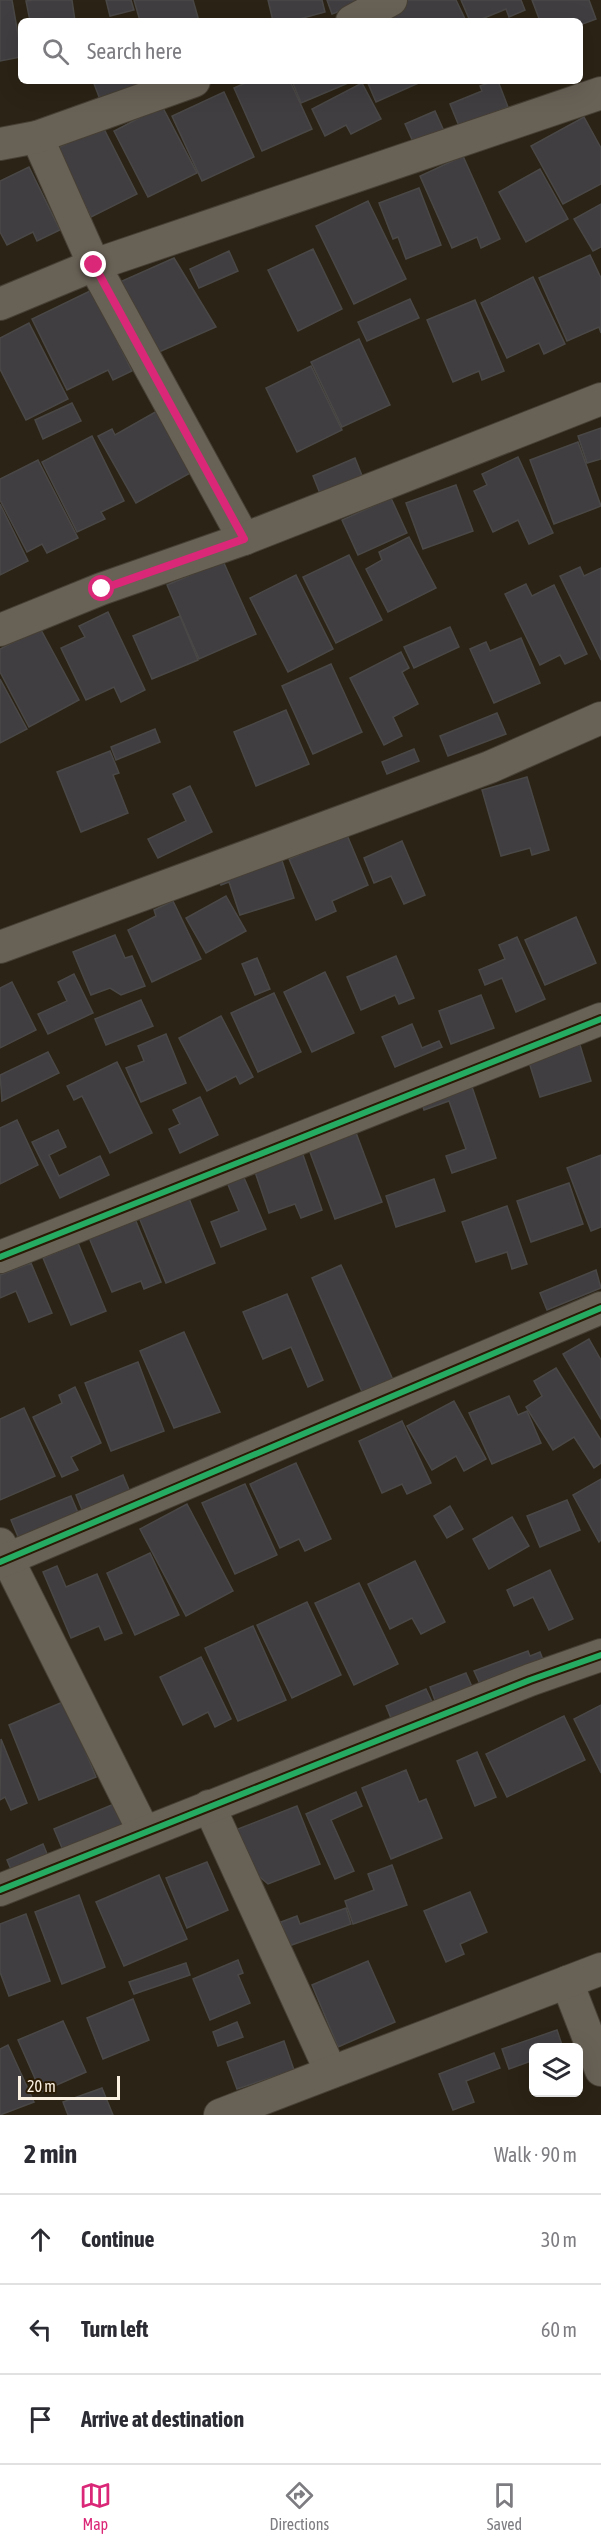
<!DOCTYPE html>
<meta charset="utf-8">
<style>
:root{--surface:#fff;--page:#f2f2f3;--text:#2b2b33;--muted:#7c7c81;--line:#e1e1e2;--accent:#db2777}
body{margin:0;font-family:"Asap Condensed",sans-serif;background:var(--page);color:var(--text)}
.controls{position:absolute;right:18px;bottom:18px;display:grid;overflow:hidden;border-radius:9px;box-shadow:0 6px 24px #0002}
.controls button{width:54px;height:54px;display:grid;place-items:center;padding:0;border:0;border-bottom:2px solid var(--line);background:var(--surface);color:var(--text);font:30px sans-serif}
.scale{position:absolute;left:18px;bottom:15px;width:102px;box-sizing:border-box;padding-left:6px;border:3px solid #fbf1e3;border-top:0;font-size:16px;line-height:21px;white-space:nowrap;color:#fbf1e3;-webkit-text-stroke:4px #291b04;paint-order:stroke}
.stop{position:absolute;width:18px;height:18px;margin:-14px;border:4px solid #db2777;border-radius:50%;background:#fff}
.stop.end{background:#db2777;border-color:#fff;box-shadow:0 2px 6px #0008}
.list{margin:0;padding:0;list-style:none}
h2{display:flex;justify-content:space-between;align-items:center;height:78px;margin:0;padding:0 24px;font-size:26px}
h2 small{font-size:20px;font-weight:400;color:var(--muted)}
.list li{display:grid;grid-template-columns:39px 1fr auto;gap:18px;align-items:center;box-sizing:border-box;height:90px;padding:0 24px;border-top:2px solid var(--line)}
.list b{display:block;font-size:22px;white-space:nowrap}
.list em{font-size:20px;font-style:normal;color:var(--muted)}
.icon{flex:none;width:33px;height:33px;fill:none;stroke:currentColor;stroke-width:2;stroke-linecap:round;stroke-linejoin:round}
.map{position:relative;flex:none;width:601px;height:2115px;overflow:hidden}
.search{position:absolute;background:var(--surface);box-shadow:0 6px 24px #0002;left:18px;right:18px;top:18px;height:66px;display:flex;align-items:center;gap:15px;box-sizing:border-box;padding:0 21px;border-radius:9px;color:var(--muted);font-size:22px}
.sheet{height:348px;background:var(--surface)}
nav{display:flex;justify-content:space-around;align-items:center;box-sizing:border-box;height:84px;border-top:2px solid var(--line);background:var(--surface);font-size:16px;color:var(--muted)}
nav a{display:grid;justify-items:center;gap:3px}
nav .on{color:var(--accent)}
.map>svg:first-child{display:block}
.building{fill:#413e42;stroke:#4a4847;stroke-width:1.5}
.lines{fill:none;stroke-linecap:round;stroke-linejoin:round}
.minor-casing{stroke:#463f34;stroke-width:34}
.minor{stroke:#686156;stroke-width:32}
.cycleway-casing{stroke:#291b04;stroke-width:10}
.cycleway{stroke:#26ab63;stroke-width:6}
.route{stroke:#db2777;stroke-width:8}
</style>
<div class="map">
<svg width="601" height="2115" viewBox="0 0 601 2115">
<rect width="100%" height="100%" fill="#2b2315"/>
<g class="building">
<polygon points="0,0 12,0 21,51 21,57 0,61"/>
<polygon points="33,0 72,0 75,21 30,21 26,1"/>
<polygon points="106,0 131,0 134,10 110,16"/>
<polygon points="134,0 193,0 199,21 140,21"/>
<polygon points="268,0 322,0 325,12 292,21 273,21"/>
<polygon points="327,0 370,0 332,14"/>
<polygon points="407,0 456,0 466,21 394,21 388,10"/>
<polygon points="461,0 521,0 525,10 509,17 506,9 477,21 470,21"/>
<polygon points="532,0 589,0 596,19 580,25 580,21 540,21"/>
<polygon points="93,81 148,81 101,102"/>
<polygon points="250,81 290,81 312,129 262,151 234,88"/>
<polygon points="292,81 353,81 301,103"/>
<polygon points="367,81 418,81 419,83 376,102"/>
<polygon points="494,81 498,81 508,107 459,126 450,104 482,91 480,86"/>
<polygon points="362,83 381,119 351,134 346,125 325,136 312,109"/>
<polygon points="224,92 254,157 202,181 172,116"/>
<polygon points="162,106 197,173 148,197 114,131"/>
<polygon points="435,111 444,131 414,144 405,124"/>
<polygon points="584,117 601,148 601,184 563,204 531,146"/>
<polygon points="102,125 137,194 91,217 56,149"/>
<polygon points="463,156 500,239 481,248 477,237 452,248 420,176"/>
<polygon points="29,167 60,230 37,241 33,232 7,245 0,232 0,181"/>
<polygon points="540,169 568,219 526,242 499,192"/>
<polygon points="419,188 441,245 406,259 398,237 393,239 379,203"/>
<polygon points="368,201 406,279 354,304 316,226"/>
<polygon points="601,204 601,247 593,251 574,219"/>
<polygon points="313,249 342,309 298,331 268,270"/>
<polygon points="229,251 238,271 199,288 190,269"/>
<polygon points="590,255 601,278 601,333 599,327 567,341 539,278"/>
<polygon points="174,258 216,327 152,355 113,285"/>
<polygon points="533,277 565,344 544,354 539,343 507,358 481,303"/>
<polygon points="92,290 132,371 113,380 108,370 67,390 32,319"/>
<polygon points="410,299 419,318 367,341 358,322"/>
<polygon points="475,300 504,371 482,380 479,371 453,382 427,320"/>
<polygon points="29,323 68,399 26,420 0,369 0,338"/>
<polygon points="359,339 390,405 342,427 311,362"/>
<polygon points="311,366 342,430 297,452 266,388"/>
<polygon points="72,403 81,421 43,439 35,420"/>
<polygon points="157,411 192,472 136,503 98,436 112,429 115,435"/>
<polygon points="601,428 601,459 587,463 578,436"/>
<polygon points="92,436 124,501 101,512 105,519 77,532 42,462"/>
<polygon points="578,442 601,506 554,524 530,460"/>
<polygon points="518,457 553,533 529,544 518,520 493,532 474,491 487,485 482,474"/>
<polygon points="355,458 363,478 321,496 313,476"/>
<polygon points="38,460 78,538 47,553 42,544 27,552 0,500 0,479"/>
<polygon points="456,485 473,531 423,549 406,503"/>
<polygon points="391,498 407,533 358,555 342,520"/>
<polygon points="0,504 28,561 0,575"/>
<polygon points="409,537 436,588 388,612 366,569 382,560 379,552"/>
<polygon points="349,555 382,620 336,643 303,577"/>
<polygon points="223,561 256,634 199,659 167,585"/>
<polygon points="580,567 584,576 601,568 601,660 560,576"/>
<polygon points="296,575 333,649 288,672 250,598"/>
<polygon points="526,584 532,596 554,585 587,654 565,664 560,655 540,665 505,594"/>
<polygon points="108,612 145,690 121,702 114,687 86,700 61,648 85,637 79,626"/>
<polygon points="180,616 198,660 152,679 133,636"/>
<polygon points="450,627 459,647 414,668 404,647"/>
<polygon points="40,628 79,700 29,727 0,672 0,649"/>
<polygon points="521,638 540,683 494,703 470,649 486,642 490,651"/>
<polygon points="401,652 409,668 402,672 418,704 393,717 402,736 384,745 350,678"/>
<polygon points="331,664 362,732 313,754 282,686"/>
<polygon points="0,679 27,729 0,743"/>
<polygon points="286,710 309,764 256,786 234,732"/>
<polygon points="497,713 506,734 448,756 440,736"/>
<polygon points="155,729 160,742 116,760 111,747"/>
<polygon points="414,749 419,761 387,774 382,762"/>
<polygon points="110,751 119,773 113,775 128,813 81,832 57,772"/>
<polygon points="527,777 549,850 532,855 530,848 501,856 482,790"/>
<polygon points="190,786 212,832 158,858 148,839 186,821 173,794"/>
<polygon points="347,835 368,885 332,901 336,911 316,920 289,859"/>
<polygon points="402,841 425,895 404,904 391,876 374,883 364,858"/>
<polygon points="278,848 294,898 240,915 229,882 221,885 215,868"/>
<polygon points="226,896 246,931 206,953 186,918"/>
<polygon points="173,901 201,959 152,982 128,930 156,916 154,910"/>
<polygon points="576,917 596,963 545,985 525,940"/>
<polygon points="115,935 125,958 132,956 145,986 121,995 110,988 91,995 73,952"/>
<polygon points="517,937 545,999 516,1012 502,978 485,985 479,970 505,959 499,945"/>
<polygon points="396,956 414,998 399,1004 395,995 361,1010 347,977"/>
<polygon points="257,958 270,989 255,995 242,964"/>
<polygon points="325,972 354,1033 312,1052 284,992"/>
<polygon points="74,974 93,1013 48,1034 38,1014 67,1001 58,982"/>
<polygon points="12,982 36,1030 0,1048 0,988"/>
<polygon points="274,993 301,1052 258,1072 231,1013"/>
<polygon points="481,995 494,1028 451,1044 439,1011"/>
<polygon points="141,1000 153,1026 106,1045 95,1019"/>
<polygon points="221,1016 253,1077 240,1084 236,1076 207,1091 179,1038"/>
<polygon points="412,1024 422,1048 439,1041 442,1047 395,1067 382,1037"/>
<polygon points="166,1034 186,1083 141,1102 126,1068 144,1061 138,1046"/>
<polygon points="580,1045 591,1081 540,1097 527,1056 545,1056"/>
<polygon points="48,1052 59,1073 2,1101 0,1075"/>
<polygon points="117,1062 152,1133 110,1153 82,1096 74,1100 67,1086"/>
<polygon points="470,1081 496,1158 452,1173 446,1156 466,1149 449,1101 424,1110 420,1098"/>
<polygon points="200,1097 218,1135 180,1153 169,1129 180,1124 173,1110"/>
<polygon points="17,1120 38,1165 0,1184 0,1128"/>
<polygon points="352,1122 382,1202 335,1219 305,1139"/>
<polygon points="58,1130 66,1147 49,1155 59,1176 100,1156 109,1175 60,1198 32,1142"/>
<polygon points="300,1146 322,1210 301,1218 295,1204 269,1213 252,1163"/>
<polygon points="601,1155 601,1227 591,1231 567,1168"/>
<polygon points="242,1173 266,1229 221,1247 211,1222 239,1211 226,1180"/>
<polygon points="434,1179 445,1211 396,1227 386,1196"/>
<polygon points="569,1183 583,1224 531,1242 517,1201"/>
<polygon points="186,1191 215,1263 166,1283 136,1210"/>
<polygon points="507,1206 527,1264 512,1269 507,1252 476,1262 462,1222"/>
<polygon points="133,1214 161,1282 144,1289 141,1281 112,1292 87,1233"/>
<polygon points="78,1243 106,1311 71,1325 43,1258"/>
<polygon points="31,1263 52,1313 29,1322 16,1291 0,1298 0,1275"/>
<polygon points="341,1265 393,1380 363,1394 312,1278"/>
<polygon points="596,1270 601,1288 547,1310 540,1293"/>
<polygon points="287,1294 323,1380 308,1387 291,1347 263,1359 243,1312"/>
<polygon points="184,1332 220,1412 174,1428 140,1351"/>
<polygon points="589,1339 601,1360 601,1419 563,1354"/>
<polygon points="138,1362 164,1431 111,1451 85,1383"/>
<polygon points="556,1368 601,1440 601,1463 594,1468 574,1437 553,1450 526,1407 542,1396 534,1381"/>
<polygon points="75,1387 101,1443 71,1457 78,1470 62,1477 33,1417 62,1403 59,1395"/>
<polygon points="509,1396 518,1415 527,1411 541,1443 492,1464 469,1413"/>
<polygon points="454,1401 486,1459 464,1471 456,1456 432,1470 407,1426"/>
<polygon points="24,1408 55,1476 0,1500 0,1419"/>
<polygon points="402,1421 431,1483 407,1494 402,1484 382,1493 359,1441"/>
<polygon points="296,1463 331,1539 305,1551 299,1539 280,1548 250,1484"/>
<polygon points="123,1475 130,1492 83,1512 76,1495"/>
<polygon points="601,1479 601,1540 599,1542 573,1495"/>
<polygon points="245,1484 277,1555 235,1574 202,1503"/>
<polygon points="71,1496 79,1515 19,1539 11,1520"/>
<polygon points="567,1500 580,1530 540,1547 527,1516"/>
<polygon points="187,1504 233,1591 186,1616 140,1529"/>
<polygon points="450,1506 463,1529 447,1538 434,1516"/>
<polygon points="512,1517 529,1546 489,1569 473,1539"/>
<polygon points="150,1553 179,1615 135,1635 107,1573"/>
<polygon points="415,1561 445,1622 421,1634 412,1618 390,1629 368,1584"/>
<polygon points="57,1566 66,1587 97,1574 122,1633 105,1640 99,1626 71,1638 43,1572"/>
<polygon points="550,1570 573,1619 549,1630 533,1597 514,1606 507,1590"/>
<polygon points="359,1583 398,1664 354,1685 315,1603"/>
<polygon points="307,1602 341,1675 292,1698 257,1625"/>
<polygon points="253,1626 286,1700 238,1721 205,1648"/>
<polygon points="528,1651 530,1656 540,1652 544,1662 481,1686 474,1671"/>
<polygon points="201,1657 231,1719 215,1727 208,1712 183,1725 160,1677"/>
<polygon points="466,1673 473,1689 436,1703 430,1687"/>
<polygon points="426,1689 434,1706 393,1723 386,1706"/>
<polygon points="65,1701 96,1777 39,1800 9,1725"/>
<polygon points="601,1705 601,1773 574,1719"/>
<polygon points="564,1716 585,1760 507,1797 486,1754"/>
<polygon points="1,1739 27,1803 11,1810 5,1797 0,1800"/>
<polygon points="477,1752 496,1797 475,1806 457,1761"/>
<polygon points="406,1770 419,1802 426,1799 442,1838 391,1859 362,1788"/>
<polygon points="356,1792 362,1806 331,1820 354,1871 335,1879 306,1814"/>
<polygon points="114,1804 124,1829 65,1855 54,1829"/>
<polygon points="297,1806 320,1864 268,1884 248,1867 233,1831"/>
<polygon points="43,1844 48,1856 12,1872 7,1860"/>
<polygon points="207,1862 228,1910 187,1928 166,1878"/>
<polygon points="392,1865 407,1905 353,1924 345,1901 374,1890 368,1874"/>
<polygon points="159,1875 187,1939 124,1966 96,1902"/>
<polygon points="470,1892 487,1932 460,1944 464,1954 446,1962 424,1911"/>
<polygon points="79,1895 105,1967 62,1984 35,1912"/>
<polygon points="346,1908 351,1924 289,1946 281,1922 297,1916 300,1924"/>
<polygon points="26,1914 50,1981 9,1996 0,1972 0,1924"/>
<polygon points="238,1960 243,1973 238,1975 250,2003 210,2020 193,1979"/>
<polygon points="368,1961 395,2022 338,2047 312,1985"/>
<polygon points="186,1963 190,1975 134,1994 129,1982"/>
<polygon points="133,1999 149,2040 103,2059 87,2018"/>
<polygon points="63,2021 86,2072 41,2092 18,2040"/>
<polygon points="237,2022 243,2037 218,2046 213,2032"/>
<polygon points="557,2030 563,2048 534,2048 534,2060 509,2069 502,2049"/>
<polygon points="284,2041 294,2070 237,2089 227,2062"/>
<polygon points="8,2045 34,2102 0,2115 0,2049"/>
<polygon points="494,2053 500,2068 466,2081 474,2102 453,2110 439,2074"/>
<polygon points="102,2088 113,2115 68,2115 63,2102"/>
</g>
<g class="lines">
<g class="minor-casing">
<g id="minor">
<polyline points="352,21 391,0"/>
<polyline points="37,137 94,265 244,539"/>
<polyline points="0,144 37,137 194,81"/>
<polyline points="0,304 94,265 601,93"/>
<polyline points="0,630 101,589 244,539 601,399"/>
<polyline points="0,947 490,767 601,718"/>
<polyline points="0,1257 601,1019"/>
<polyline points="0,1544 144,1832"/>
<polyline points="0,1562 601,1308"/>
<polyline points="209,1806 331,2072"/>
<polyline points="0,1890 530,1680 601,1655"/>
<polyline points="567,1982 601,2070"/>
<polyline points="220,2115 601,1969"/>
</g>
</g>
<use href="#minor" class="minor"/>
<g class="cycleway-casing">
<g id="cycleway">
<polyline points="0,1257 601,1019"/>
<polyline points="0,1562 601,1308"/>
<polyline points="0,1890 530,1680 601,1655"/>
</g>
</g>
<use href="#cycleway" class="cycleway"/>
</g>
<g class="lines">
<polyline class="route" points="94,265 244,539 102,589"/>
</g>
</svg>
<div class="controls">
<button><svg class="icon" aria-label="layers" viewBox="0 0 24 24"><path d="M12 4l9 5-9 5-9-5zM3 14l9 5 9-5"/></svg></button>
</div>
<div class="scale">20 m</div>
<div class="stop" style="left:102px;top:589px"></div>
<div class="stop end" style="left:94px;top:265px"></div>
<div class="search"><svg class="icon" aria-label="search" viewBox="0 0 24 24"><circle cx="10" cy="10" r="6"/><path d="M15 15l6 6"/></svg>Search here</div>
</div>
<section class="sheet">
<h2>2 min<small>Walk · 90 m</small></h2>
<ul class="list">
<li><svg class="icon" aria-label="ahead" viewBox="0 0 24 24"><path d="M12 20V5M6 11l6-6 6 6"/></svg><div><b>Continue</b></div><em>30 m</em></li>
<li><svg class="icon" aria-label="left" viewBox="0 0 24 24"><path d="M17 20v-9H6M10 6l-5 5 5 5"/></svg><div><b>Turn left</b></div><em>60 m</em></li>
<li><svg class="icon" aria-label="arrive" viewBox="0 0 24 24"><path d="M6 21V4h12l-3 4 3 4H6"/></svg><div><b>Arrive at destination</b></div></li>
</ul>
</section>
<nav>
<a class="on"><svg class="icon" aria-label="map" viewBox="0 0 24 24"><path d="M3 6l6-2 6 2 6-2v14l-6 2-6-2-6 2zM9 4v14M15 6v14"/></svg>Map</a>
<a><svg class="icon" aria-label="directions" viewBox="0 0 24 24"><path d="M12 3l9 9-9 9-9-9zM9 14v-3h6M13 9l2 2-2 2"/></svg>Directions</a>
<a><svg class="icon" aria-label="saved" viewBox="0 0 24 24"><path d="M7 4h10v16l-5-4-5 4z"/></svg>Saved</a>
</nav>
